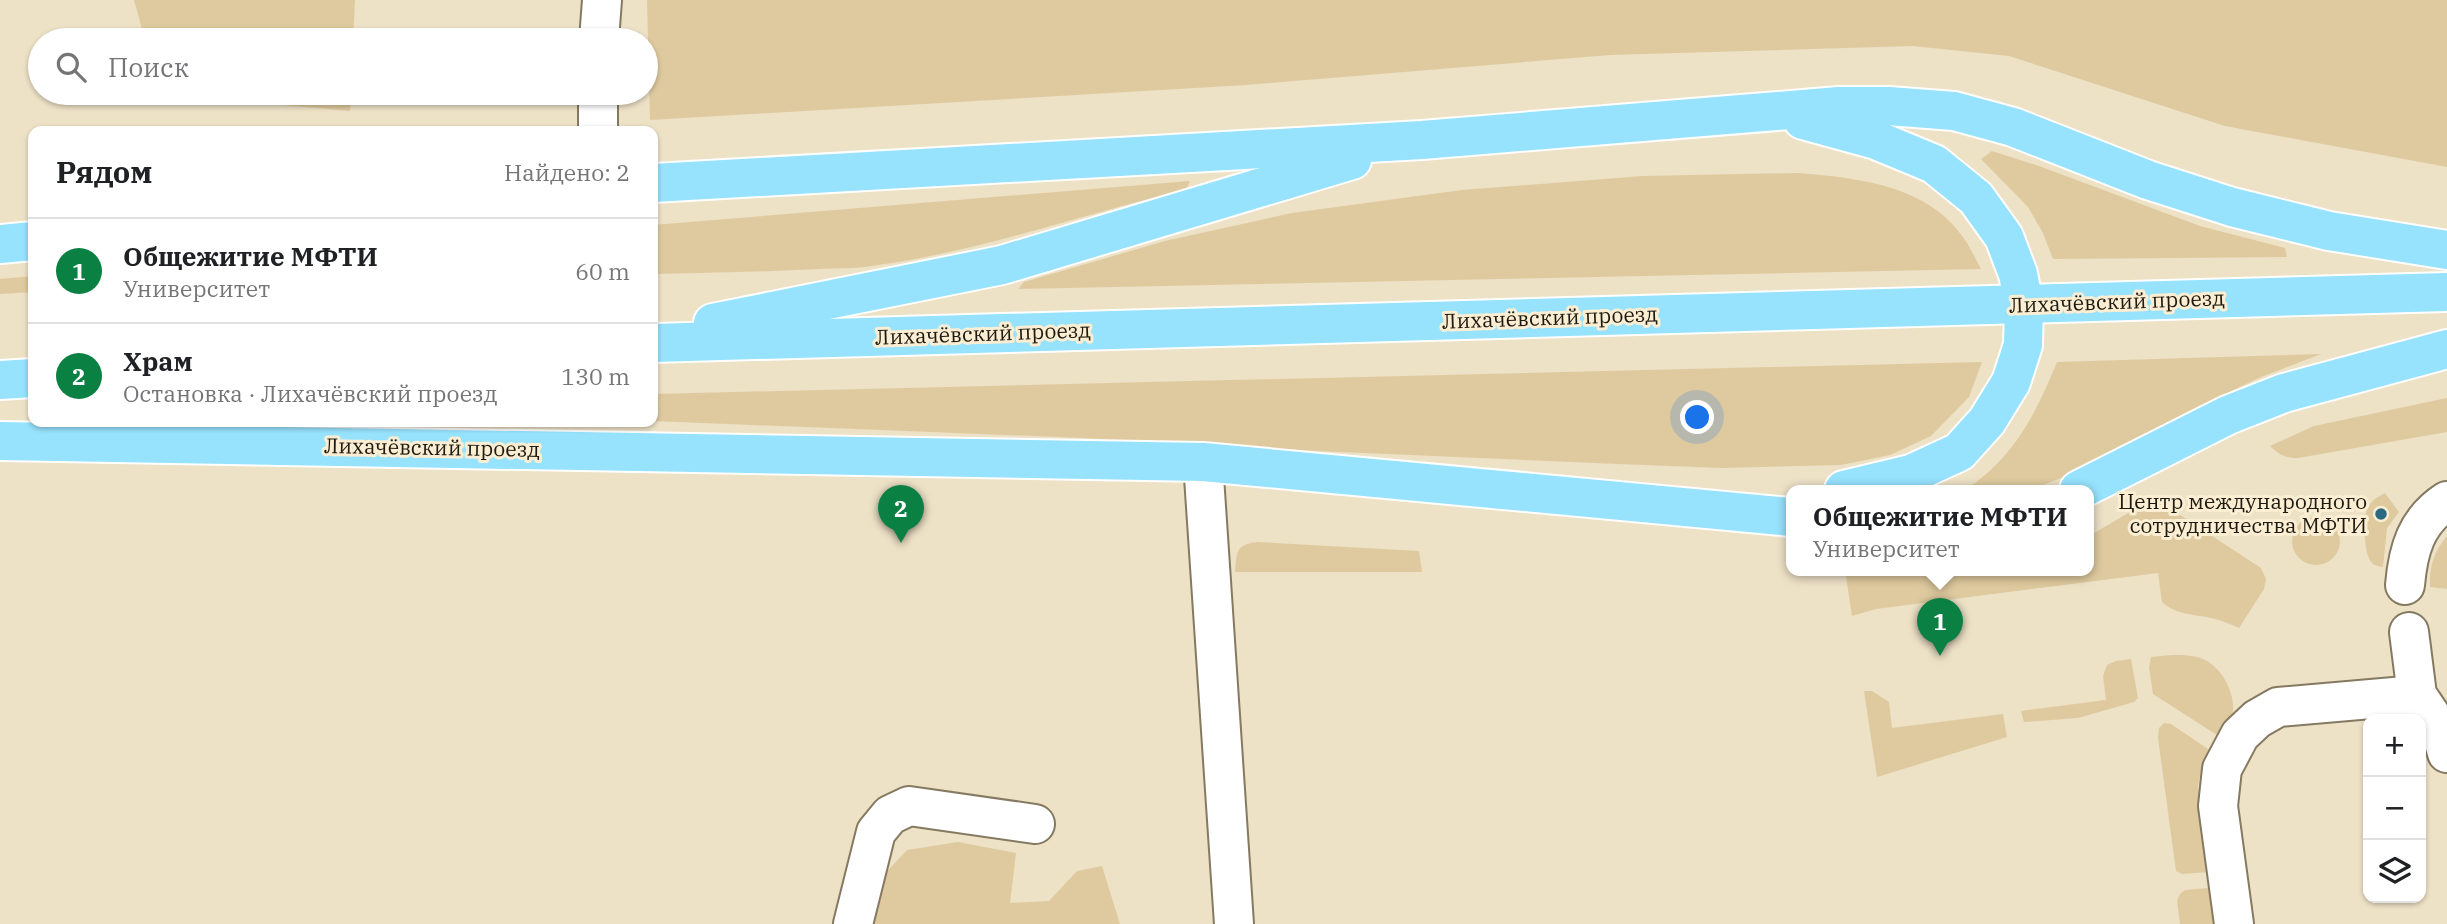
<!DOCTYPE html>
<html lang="ru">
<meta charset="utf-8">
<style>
:root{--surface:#fff;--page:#f2f2f2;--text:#202124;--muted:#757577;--line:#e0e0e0;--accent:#0b8043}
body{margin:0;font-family:"IBM Plex Serif",serif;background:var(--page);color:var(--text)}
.controls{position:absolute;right:21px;bottom:21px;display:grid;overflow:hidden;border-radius:14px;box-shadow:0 2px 5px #0004}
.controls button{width:63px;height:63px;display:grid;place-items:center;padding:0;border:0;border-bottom:2px solid var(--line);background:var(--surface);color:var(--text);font:35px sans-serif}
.you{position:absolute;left:1698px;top:418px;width:24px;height:24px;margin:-18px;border:5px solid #fff;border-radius:50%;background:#1a73e8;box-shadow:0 0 0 10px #1a73e833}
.badge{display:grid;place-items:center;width:46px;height:46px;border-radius:50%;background:var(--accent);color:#fff;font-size:23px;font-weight:700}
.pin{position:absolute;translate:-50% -58px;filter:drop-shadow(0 2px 4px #0008)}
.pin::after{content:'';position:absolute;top:37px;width:24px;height:21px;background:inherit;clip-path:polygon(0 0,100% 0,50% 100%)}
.popup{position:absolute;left:1786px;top:485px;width:308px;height:91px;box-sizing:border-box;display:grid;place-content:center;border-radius:14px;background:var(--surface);filter:drop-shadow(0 2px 5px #0005);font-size:23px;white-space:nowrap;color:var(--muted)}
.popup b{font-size:26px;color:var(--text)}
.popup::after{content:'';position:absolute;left:50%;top:100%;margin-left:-14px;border:14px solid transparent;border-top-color:var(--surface)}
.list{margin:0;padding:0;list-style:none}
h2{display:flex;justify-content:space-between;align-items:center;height:91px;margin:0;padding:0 28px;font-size:30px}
h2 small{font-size:23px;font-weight:400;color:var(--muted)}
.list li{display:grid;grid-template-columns:46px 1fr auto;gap:21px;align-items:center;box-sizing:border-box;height:105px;padding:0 28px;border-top:2px solid var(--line)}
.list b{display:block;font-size:26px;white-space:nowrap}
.list p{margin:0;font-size:23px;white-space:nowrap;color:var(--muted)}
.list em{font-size:23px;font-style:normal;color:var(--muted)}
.icon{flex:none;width:38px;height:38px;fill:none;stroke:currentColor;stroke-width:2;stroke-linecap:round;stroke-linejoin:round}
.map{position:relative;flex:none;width:2447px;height:924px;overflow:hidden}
.search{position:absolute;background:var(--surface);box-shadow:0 2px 5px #0004;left:28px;top:28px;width:630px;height:77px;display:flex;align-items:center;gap:18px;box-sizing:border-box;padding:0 24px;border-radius:38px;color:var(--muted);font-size:26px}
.panel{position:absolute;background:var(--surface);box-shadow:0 2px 5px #0004;left:28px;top:126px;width:630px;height:301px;border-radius:14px}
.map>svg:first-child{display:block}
.green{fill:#dfca9f}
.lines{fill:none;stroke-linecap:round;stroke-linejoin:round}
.minor-casing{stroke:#857961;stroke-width:42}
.major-casing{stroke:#fff;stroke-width:42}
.minor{stroke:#fff;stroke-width:38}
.major{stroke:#97e2fd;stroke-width:38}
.poi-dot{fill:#2d6a81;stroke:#fbeed3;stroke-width:2.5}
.labels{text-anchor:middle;stroke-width:6;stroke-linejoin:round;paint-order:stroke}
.street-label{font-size:21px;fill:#1e1a10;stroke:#fbeed3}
.poi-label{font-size:21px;fill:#1e1a10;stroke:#fbeed3;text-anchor:end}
</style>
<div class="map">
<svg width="2447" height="924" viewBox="0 0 2447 924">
<rect width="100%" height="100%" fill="#ede1c6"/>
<g class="green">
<polygon points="134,0 355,0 353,40 145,40"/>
<polygon points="647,0 2447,0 2447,167 2225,126 2009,56 1913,46 1610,55 1246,85 650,120"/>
<polygon points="160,93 351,93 350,111 160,94"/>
<polygon points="1992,151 2039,166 2200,226 2285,248 2287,257 2053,259 2043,233 2028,207 1981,159"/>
<path d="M 1798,173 C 1858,178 1929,185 1965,240 C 1971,249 1976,260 1981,269 L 1018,289 L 1024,282 L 1165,241 L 1292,213 L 1462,190 L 1643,176 Z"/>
<path d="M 1190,181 L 1186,190 C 1081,214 979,252 871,266 C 854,269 835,268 818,269 C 763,272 708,273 653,274 L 653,225 Z"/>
<polygon points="33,276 33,292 0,294 0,279"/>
<path d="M 2321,354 L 2261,377 L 2193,409 L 2071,474 L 2030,490 L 1965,490 C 2013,459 2036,414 2057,362 Z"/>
<polygon points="1982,362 1969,397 1931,436 1890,455 1841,465 1722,468 1618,464 1295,450 1083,438 653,421 653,394"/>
<path d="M 2447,398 L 2447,432 L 2298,458 C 2286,458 2279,455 2270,446 L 2314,426 Z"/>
<path d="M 2385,493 L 2399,512 L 2387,528 L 2383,567 C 2378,566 2375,566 2372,563 C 2364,556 2362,517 2368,508 C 2372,500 2377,497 2385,493 Z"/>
<path d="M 2154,498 L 2261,568 L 2266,579 L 2264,589 L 2239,628 C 2230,624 2221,620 2211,618 C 2194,614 2176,615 2162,602 L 2158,573 L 1876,609 L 1852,616 L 1845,570 L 2089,570 L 2089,536 Z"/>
<circle cx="2316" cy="541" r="24"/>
<path d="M 2447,536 L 2447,589 L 2430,587 C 2429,567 2434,551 2447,536 Z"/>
<path d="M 1257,542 L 1419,551 L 1422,572 L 1235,572 C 1237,552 1235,545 1257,542 Z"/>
<path d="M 2172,655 C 2183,655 2195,655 2205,660 C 2225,670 2240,702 2230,723 C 2228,728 2223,732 2220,737 L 2153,694 L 2149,667 L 2151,657 Z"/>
<polygon points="2131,659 2138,698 2134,702 2078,718 2024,722 2021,711 2106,700 2103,676 2107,665 2116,661"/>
<polygon points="1864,691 1872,691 1889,702 1892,728 2003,714 2007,737 1877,777"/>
<polygon points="2164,723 2171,724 2211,751 2200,775 2198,786 2209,872 2182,874 2176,871 2158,738 2159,728"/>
<polygon points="958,842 1016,853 1010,903 1049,901 1077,871 1102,866 1120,924 865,924 875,884 907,850"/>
<polygon points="2209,888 2214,924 2180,924 2177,901 2180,894 2185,890"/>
</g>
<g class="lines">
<g class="minor-casing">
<g id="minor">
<polyline points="599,40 602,0"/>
<polyline points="598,131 598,93"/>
<polyline points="1203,462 1234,924"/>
<path d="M 2405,585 C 2408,550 2416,521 2447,501"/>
<polyline points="2409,632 2417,695 2440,729 2447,753"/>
<polyline points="853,924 876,832 890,815 909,806 1035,824"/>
<polyline points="2234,924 2218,806 2222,769 2240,735 2257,719 2278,707 2417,695"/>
</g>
</g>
<g class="major-casing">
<g id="major">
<polyline points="1803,120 1876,140 1934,164 1976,198 2004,237 2018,274 2024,305 2023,345 2011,382 1987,421 1959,452 1911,474 1844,490"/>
<polyline points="653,183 1422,140 1839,106 1889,106 1954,111 2013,127 2148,180 2232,207 2329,231 2447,250"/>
<polyline points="0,244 33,241"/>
<polyline points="713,323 1002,265 1352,160"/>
<polyline points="653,343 2447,292"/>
<polyline points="0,380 33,378"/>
<polyline points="0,441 1203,462 1791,517"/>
<polyline points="2079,490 2228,415 2284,393 2447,349"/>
</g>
</g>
<use href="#minor" class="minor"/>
<use href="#major" class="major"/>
</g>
<circle class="poi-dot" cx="2381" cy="514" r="7"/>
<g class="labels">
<g class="street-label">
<text transform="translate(2117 302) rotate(-2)" y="7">Лихачёвский проезд</text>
<text transform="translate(1550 318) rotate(-2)" y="7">Лихачёвский проезд</text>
<text transform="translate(983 334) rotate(-2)" y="7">Лихачёвский проезд</text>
<text transform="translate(432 448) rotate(1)" y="7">Лихачёвский проезд</text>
</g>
<g class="poi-label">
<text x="2367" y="509">Центр международного<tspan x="2367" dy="24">сотрудничества МФТИ</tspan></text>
</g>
</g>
</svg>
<div class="controls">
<button>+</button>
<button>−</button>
<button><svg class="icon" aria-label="layers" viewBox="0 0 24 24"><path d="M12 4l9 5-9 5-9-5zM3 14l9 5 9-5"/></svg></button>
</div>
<div class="you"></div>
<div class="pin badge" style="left:1940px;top:656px">1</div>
<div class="popup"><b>Общежитие МФТИ</b>Университет</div>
<div class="pin badge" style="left:901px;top:543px">2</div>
<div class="search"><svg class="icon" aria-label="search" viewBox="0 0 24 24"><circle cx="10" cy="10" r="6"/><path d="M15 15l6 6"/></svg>Поиск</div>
<section class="panel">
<h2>Рядом<small>Найдено: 2</small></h2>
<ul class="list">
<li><span class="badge">1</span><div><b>Общежитие МФТИ</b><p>Университет</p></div><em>60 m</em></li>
<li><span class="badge">2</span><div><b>Храм</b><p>Остановка · Лихачёвский проезд</p></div><em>130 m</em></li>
</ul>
</section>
</div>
